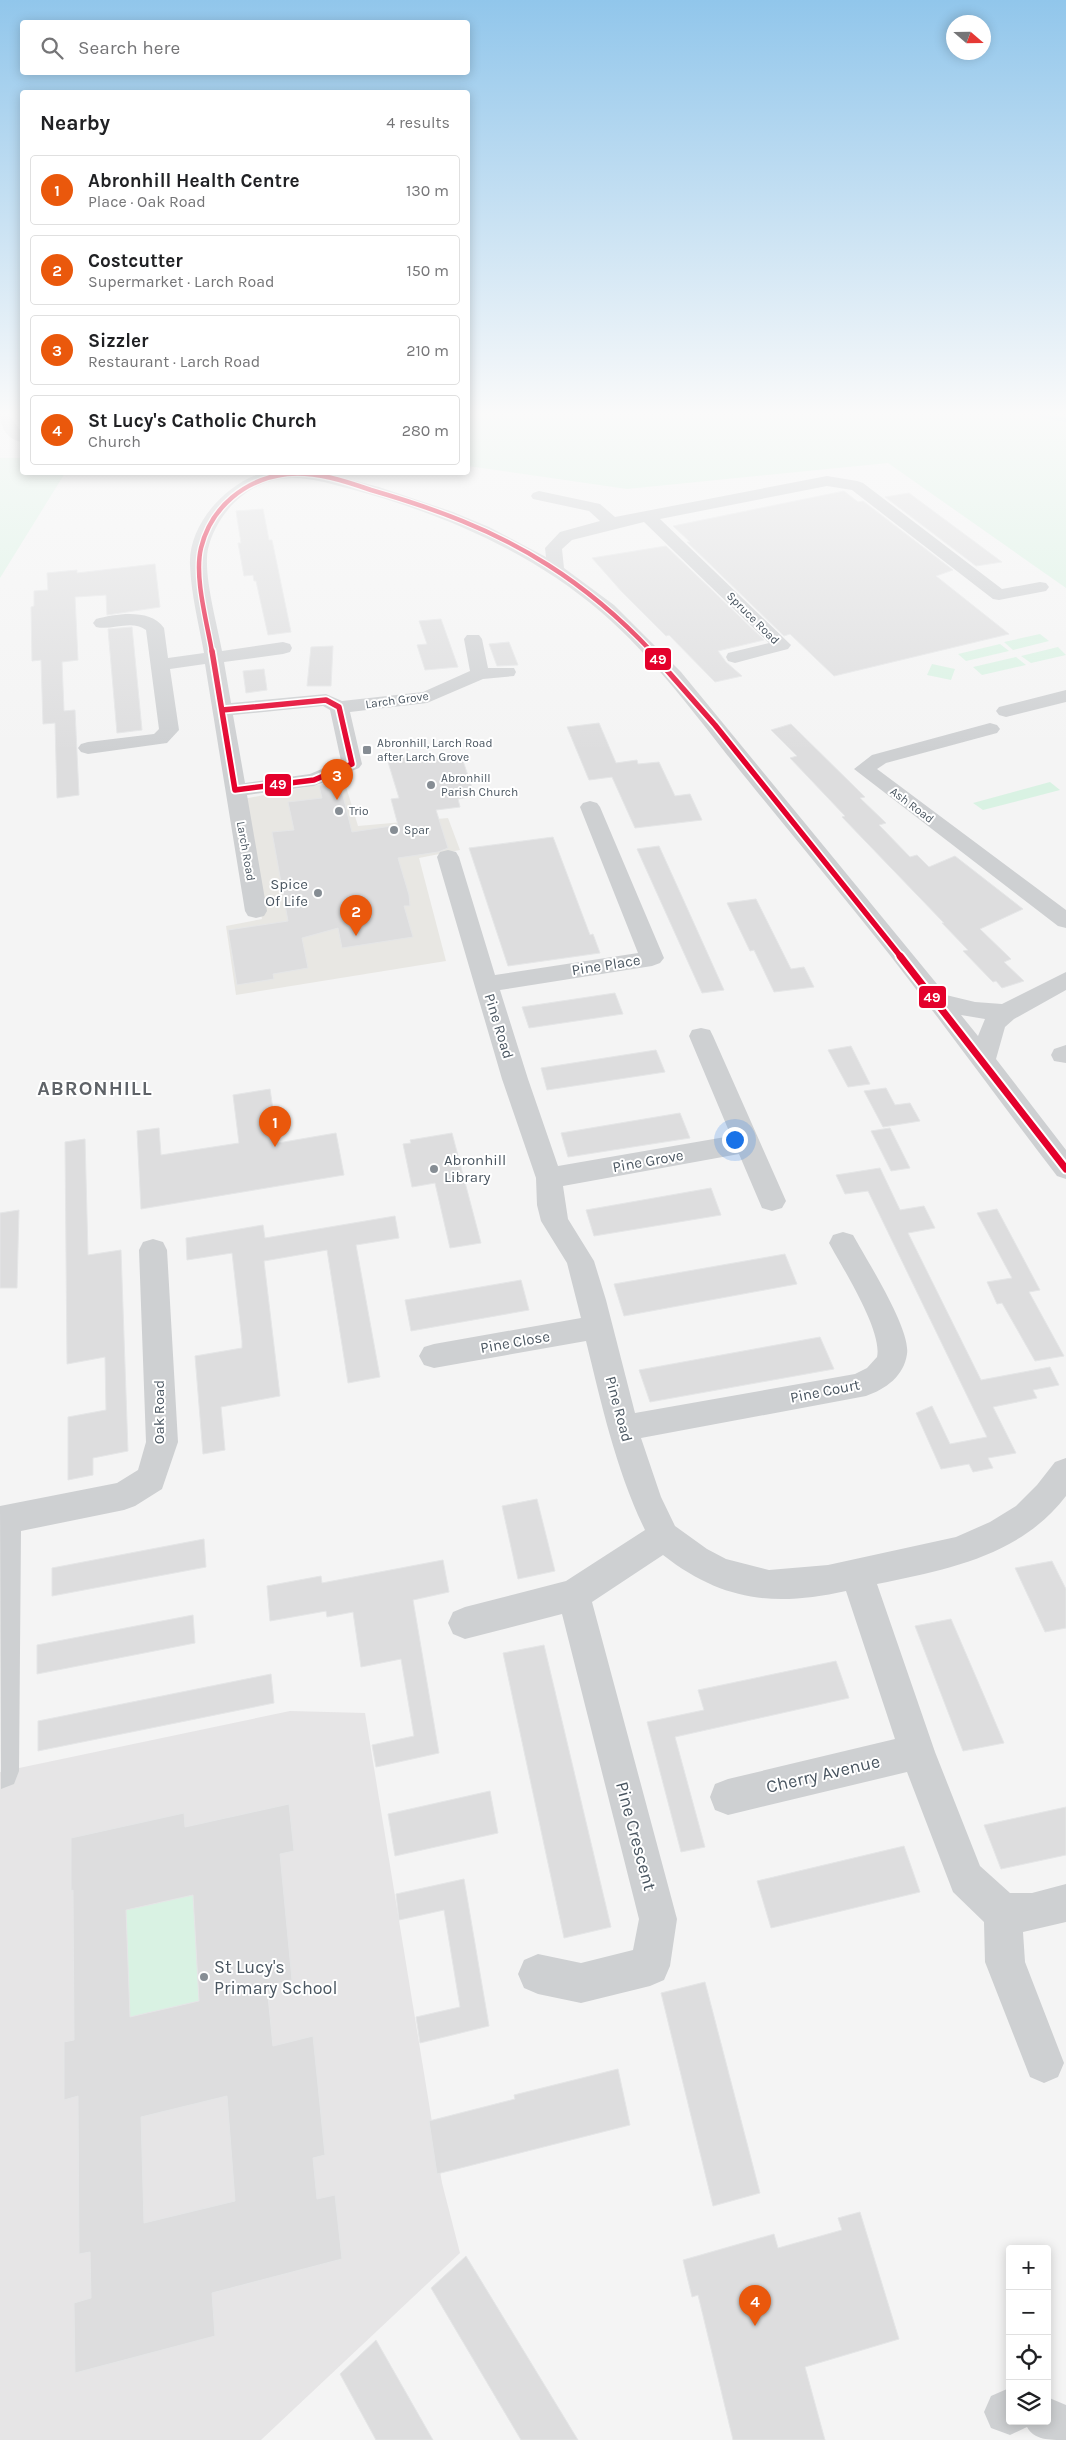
<!DOCTYPE html>
<meta charset="utf-8">
<style>
:root{--surface:#fff;--page:#f2f2f2;--text:#202124;--muted:#757577;--line:#e0e0e0;--accent:#ea580c}
body{margin:0;font-family:Karla,sans-serif;background:var(--page);color:var(--text)}
.controls{position:absolute;right:15px;bottom:15px;display:grid;overflow:hidden;border-radius:5px;box-shadow:0 2px 12px #0003}
.controls button{width:45px;height:45px;display:grid;place-items:center;padding:0;border:0;border-bottom:1px solid var(--line);background:var(--surface);color:var(--text);font:25px sans-serif}
.compass{position:absolute;left:946px;top:15px;width:45px;height:45px;border-radius:50%;background:var(--surface);box-shadow:0 2px 12px #0003;rotate:110deg}
.you{position:absolute;left:734px;top:1139px;width:18px;height:18px;margin:-12px;border:4px solid #fff;border-radius:50%;background:#1a73e8;box-shadow:0 0 0 8px #1a73e833}
.badge{display:grid;place-items:center;width:32px;height:32px;border-radius:50%;background:var(--accent);color:#fff;font-size:16px;font-weight:700}
.pin{position:absolute;translate:-50% -41px;filter:drop-shadow(0 1px 2px #0008)}
.pin::after{content:'';position:absolute;top:26px;width:18px;height:15px;background:inherit;clip-path:polygon(0 0,100% 0,50% 100%)}
.list{margin:0;padding:0;list-style:none}
h2{display:flex;justify-content:space-between;align-items:center;height:65px;margin:0;padding:0 20px;font-size:21px}
h2 small{font-size:16px;font-weight:400;color:var(--muted)}
.list li{display:grid;grid-template-columns:32px 1fr auto;gap:15px;align-items:center;box-sizing:border-box;height:70px;margin:0 10px 10px;padding:0 10px;border:1px solid var(--line);border-radius:5px}
.list b{display:block;font-size:19px;white-space:nowrap}
.list p{margin:0;font-size:16px;white-space:nowrap;color:var(--muted)}
.list em{font-size:16px;font-style:normal;color:var(--muted)}
.icon{flex:none;width:28px;height:28px;fill:none;stroke:currentColor;stroke-width:2;stroke-linecap:round;stroke-linejoin:round}
.map{position:relative;flex:none;width:1066px;height:2440px;overflow:hidden}
.search{position:absolute;background:var(--surface);box-shadow:0 2px 12px #0003;left:20px;top:20px;width:450px;height:55px;display:flex;align-items:center;gap:12px;box-sizing:border-box;padding:0 18px;border-radius:5px;color:var(--muted);font-size:19px}
.panel{position:absolute;background:var(--surface);box-shadow:0 2px 12px #0003;left:20px;top:90px;width:450px;height:385px;border-radius:5px}
.map>svg:first-child{display:block}
.commercial{fill:#e8e7e3}
.education{fill:#e6e5e6}
.green{fill:#d9f2e3}
.lines{fill:none;stroke-linecap:round;stroke-linejoin:round}
.stream{stroke:#aee2f0;stroke-width:4.5}
.building{fill:#ddddde;stroke:#e5e6e7;fill-rule:evenodd}
.minor{fill:#ced0d2;fill-rule:evenodd}
.bus-1-far2-casing{stroke:#fff;stroke-width:7}
.bus-1-far1-casing{stroke:#fff;stroke-width:9}
.bus-1-casing{stroke:#fff;stroke-width:11}
.bus-1-far2{stroke:#e4002b;stroke-width:4.5}
.bus-1-far1{stroke:#e4002b;stroke-width:5.5}
.bus-1{stroke:#e4002b;stroke-width:7}
.poi-dot{fill:#868d94;stroke:#fff;stroke-width:2}
.labels{text-anchor:middle;stroke-width:4;stroke-linejoin:round;paint-order:stroke}
.far-street-label{font-size:12px;fill:#4a5661;stroke:#fff}
.far-poi-label{font-size:12px;fill:#4a5661;stroke:#fff;text-anchor:start}
.poi-label{font-size:15px;fill:#4a5661;stroke:#fff;text-anchor:end}
.street-label{font-size:15px;fill:#4a5661;stroke:#fff}
.near-street-label{font-size:18px;fill:#4a5661;stroke:#fff}
.near-poi-label{font-size:18px;fill:#4a5661;stroke:#fff;text-anchor:start}
.district-label{font-size:20px;font-weight:bold;letter-spacing:1px;fill:#5f6368;stroke:#fff}
.line-badge{stroke:#fff;stroke-width:2}
.badge-label{font-size:14px;text-anchor:middle;font-weight:bold;fill:#fff}
</style>
<div class="map">
<svg width="1066" height="2440" viewBox="0 0 1066 2440">
<rect width="100%" height="100%" fill="#f4f4f4"/>
<polygon class="commercial" points="344,780 358,826 448,818 460,850 419,858 446,961 236,995 226,926 262,919 243,799"/>
<polygon class="education" points="290,1711 365,1713 442,2183 460,2253 261,2440 0,2440 0,1772"/>
<g class="green">
<polygon points="468,410 1066,410 1066,588 888,463 627,489 468,466"/>
<polygon points="0,458 22,458 22,472 65,473 0,578"/>
<polygon points="1040,634 1049,641 1013,650 1004,642"/>
<polygon points="1000,644 1009,651 966,661 958,654"/>
<polygon points="1058,647 1066,655 1031,663 1021,656"/>
<polygon points="1016,657 1026,665 982,675 973,667"/>
<polygon points="932,664 955,669 951,680 927,675"/>
<polygon points="1050,782 1060,790 983,810 973,803"/>
<polygon points="193,1895 199,2001 130,2017 126,1910"/>
</g>
<g class="lines">
<polyline class="stream" points="1016,410 1066,420"/>
</g>
<g class="building">
<polygon points="844,491 858,502 863,501 953,570 936,576 1009,634 834,676 790,634 784,636 687,542 690,542 673,526"/>
<polygon points="909,493 1002,562 976,566 885,497"/>
<polygon points="263,509 269,540 272,540 291,632 268,635 256,581 254,581 253,575 244,576 238,543 241,543 236,511"/>
<polygon points="666,546 764,640 718,651 726,662 742,676 715,682 669,635 666,636 622,592 592,558"/>
<polygon points="155,564 160,607 107,615 106,595 75,597 78,660 62,662 64,711 75,710 79,795 57,798 55,723 43,724 41,660 32,661 31,607 34,606 34,591 48,590 47,573 77,570 77,573"/>
<polygon points="441,619 458,667 425,670 417,645 427,644 419,621"/>
<polygon points="132,627 142,730 117,733 108,629"/>
<polygon points="509,642 518,665 497,666 489,644"/>
<polygon points="333,646 331,686 307,686 311,647"/>
<polygon points="264,669 267,690 246,693 243,671"/>
<polygon points="599,723 616,763 637,760 638,764 659,762 675,796 690,794 702,820 635,828 612,777 589,780 567,727"/>
<polygon points="791,724 865,797 860,798 886,823 879,825 910,857 917,855 929,867 955,856 1023,909 980,929 1011,959 1004,962 1024,981 1002,988 996,981 993,982 963,951 968,950 942,923 944,923 842,817 845,816 790,758 797,756 771,730"/>
<polygon points="412,755 413,759 423,758 423,760 461,755 475,796 458,799 460,807 436,810 448,848 438,852 398,858 409,895 410,906 404,906 413,937 342,948 338,928 302,938 308,968 273,974 274,979 237,985 228,930 288,921 272,832 294,830 288,802 322,798 319,786 340,784 352,832 398,825 391,799 399,798 388,762 393,762 391,757"/>
<polygon points="553,837 590,935 593,934 600,953 508,966 469,848"/>
<polygon points="659,846 683,899 724,990 702,993 637,849"/>
<polygon points="756,899 791,969 804,967 814,987 774,992 754,950 750,951 727,903"/>
<polygon points="615,993 623,1014 529,1028 522,1007"/>
<polygon points="851,1046 870,1084 848,1087 828,1050"/>
<polygon points="656,1050 665,1072 547,1090 541,1068"/>
<polygon points="886,1088 895,1105 910,1103 920,1121 883,1127 864,1091"/>
<polygon points="270,1089 278,1143 336,1133 344,1175 141,1209 137,1131 159,1128 161,1155 239,1143 233,1095"/>
<polygon points="680,1113 690,1138 568,1157 561,1133"/>
<polygon points="890,1128 910,1168 891,1171 871,1131"/>
<polygon points="452,1133 481,1243 450,1248 435,1183 412,1187 403,1144 411,1143 410,1140"/>
<polygon points="85,1139 88,1255 121,1250 128,1451 93,1458 93,1475 68,1480 68,1417 106,1410 105,1357 67,1364 65,1142"/>
<polygon points="880,1168 900,1210 924,1206 935,1228 908,1233 981,1380 1050,1367 1059,1385 1033,1390 1037,1398 993,1407 1016,1453 988,1458 993,1468 973,1472 969,1464 941,1469 916,1413 932,1406 950,1444 987,1437 868,1191 845,1194 836,1175"/>
<polygon points="711,1188 721,1215 594,1236 586,1210"/>
<polygon points="997,1209 1040,1290 1029,1292 1064,1356 1035,1361 1002,1303 997,1304 987,1282 1012,1278 977,1213"/>
<polygon points="19,1210 17,1288 0,1288 0,1213"/>
<polygon points="395,1216 399,1238 356,1245 380,1377 348,1383 327,1250 264,1261 280,1396 221,1407 225,1450 203,1454 195,1356 242,1348 242,1341 232,1253 187,1260 186,1238 263,1225 265,1238"/>
<polygon points="785,1254 797,1284 624,1316 614,1284"/>
<polygon points="521,1280 529,1310 411,1331 405,1300"/>
<polygon points="820,1337 834,1369 650,1402 639,1370"/>
<polygon points="537,1499 555,1571 518,1579 502,1506"/>
<polygon points="204,1539 206,1567 52,1596 52,1568"/>
<polygon points="443,1560 449,1592 413,1600 439,1753 376,1767 372,1745 414,1736 401,1659 361,1667 353,1612 327,1617 326,1611 270,1621 267,1586 321,1576 322,1583"/>
<polygon points="1052,1561 1066,1589 1066,1628 1045,1632 1015,1568"/>
<polygon points="193,1615 195,1643 37,1674 37,1645"/>
<polygon points="951,1619 985,1698 1004,1743 963,1751 915,1626"/>
<polygon points="544,1645 611,1927 564,1938 503,1653"/>
<polygon points="836,1661 849,1698 675,1737 705,1847 681,1852 647,1722 704,1710 698,1690"/>
<polygon points="271,1674 274,1703 38,1751 38,1721"/>
<polygon points="490,1791 498,1833 395,1856 388,1814"/>
<path d="M 289,1804 L 294,1851 L 280,1854 L 292,1980 L 267,1986 L 273,2046 L 313,2036 L 325,2155 L 313,2158 L 317,2199 L 335,2195 L 342,2259 L 212,2293 L 215,2336 L 75,2373 L 74,2303 L 91,2298 L 90,2252 L 79,2254 L 78,2096 L 64,2100 L 64,2042 L 74,2040 L 73,1890 L 71,1891 L 71,1838 L 184,1813 L 185,1827 ZM 193,1895 L 199,2001 L 130,2017 L 126,1910 ZM 227,2096 L 235,2201 L 144,2223 L 141,2117 Z"/>
<polygon points="1066,1807 1066,1855 1001,1869 984,1825"/>
<polygon points="904,1846 920,1892 771,1928 757,1881"/>
<polygon points="464,1879 489,2026 420,2043 416,2017 460,2007 444,1910 399,1920 396,1894"/>
<polygon points="705,1982 760,2193 713,2206 661,1993"/>
<polygon points="618,2069 630,2125 437,2174 429,2121 515,2099 514,2095"/>
<polygon points="860,2212 899,2339 805,2367 825,2440 733,2440 698,2295 692,2297 683,2260 774,2234 778,2248 842,2230 838,2218"/>
<polygon points="466,2256 578,2440 521,2440 431,2288"/>
<polygon points="376,2340 433,2440 376,2440 340,2374"/>
</g>
<g class="lines">
<g class="minor">
<path d="M 0,410 L 5,411 L 22,432 L 22,442 C 5,439 0,426 0,410 Z"/>
<path d="M 265,472 L 321,472 L 379,487 L 453,512 L 489,527 L 546,557 L 545,548 L 560,532 L 600,521 L 589,511 L 533,499 L 531,496 L 533,493 L 539,491 L 600,504 L 615,517 L 827,476 L 857,481 L 863,483 L 1002,589 L 1040,582 L 1046,583 L 1049,587 L 1046,591 L 999,600 L 993,599 L 852,490 L 827,486 L 660,519 L 791,645 L 788,649 L 735,663 L 728,661 L 726,657 L 728,653 L 769,643 L 644,522 L 572,540 L 562,549 L 564,568 L 614,605 L 681,672 L 946,995 L 975,1002 L 1002,1004 L 1066,972 L 1066,990 L 1014,1019 L 1005,1027 L 996,1059 L 1066,1150 L 1066,1179 L 1057,1176 C 1000,1102 946,1027 889,954 C 843,896 796,840 750,783 C 702,725 659,662 601,612 C 531,552 443,514 354,490 C 327,483 299,473 271,481 C 241,489 215,518 208,549 C 203,575 217,623 222,651 L 283,642 L 290,644 L 292,648 L 290,652 L 283,654 L 224,662 L 231,703 L 326,694 L 342,701 L 423,692 L 470,671 L 464,639 L 467,635 L 479,635 L 482,639 L 488,668 L 514,668 L 516,672 L 514,676 L 483,679 L 427,703 L 350,712 L 362,764 L 359,768 L 314,786 L 247,795 L 267,911 L 264,916 L 256,918 L 248,916 L 245,911 L 205,664 L 170,669 L 179,730 L 167,743 L 88,754 L 81,752 L 78,748 L 81,744 L 88,742 L 154,734 L 159,729 L 146,630 C 131,619 112,631 96,627 L 93,623 L 96,619 C 116,614 150,608 164,628 L 168,658 L 204,653 C 199,625 191,594 190,565 C 188,524 227,482 265,472 ZM 323,706 L 330,710 L 341,761 L 310,774 L 245,783 L 233,715 ZM 961,1015 L 985,1019 L 978,1036 Z"/>
<polygon points="1066,690 1066,702 1006,717 999,715 996,711 999,707"/>
<polygon points="990,723 997,725 1000,729 997,733 886,763 877,769 1066,910 1066,928 1058,926 854,769 872,755"/>
<path d="M 590,801 L 597,803 L 600,807 L 664,958 L 660,963 L 652,966 L 500,990 L 528,1079 L 558,1166 L 731,1136 L 689,1036 L 692,1030 L 701,1028 L 710,1030 L 713,1036 L 786,1201 L 782,1208 L 772,1211 L 762,1208 L 739,1154 L 563,1186 L 568,1219 L 594,1261 L 606,1300 L 635,1413 L 855,1374 L 867,1368 L 877,1357 C 883,1331 842,1267 829,1243 L 833,1235 L 843,1232 L 853,1235 C 866,1259 911,1329 907,1354 C 904,1376 886,1389 866,1396 L 641,1438 L 661,1497 L 675,1526 L 707,1549 L 726,1559 L 769,1570 L 828,1565 L 956,1537 L 990,1522 L 1016,1506 L 1037,1485 L 1055,1462 L 1066,1458 L 1066,1496 C 1019,1557 947,1569 877,1584 L 935,1752 L 980,1866 L 1010,1893 L 1032,1893 L 1066,1884 L 1066,1922 L 1023,1932 L 1025,1962 L 1064,2063 L 1058,2077 L 1044,2083 L 1030,2077 L 985,1962 L 984,1922 L 953,1892 L 907,1772 L 728,1815 L 715,1810 L 710,1797 L 715,1784 L 728,1779 L 895,1739 L 846,1591 C 774,1607 722,1601 663,1555 L 592,1602 L 677,1919 L 670,1966 L 664,1980 L 650,1986 L 581,2003 L 538,1994 L 524,1988 L 518,1974 L 524,1960 L 538,1954 L 581,1963 L 633,1950 L 639,1919 L 562,1614 L 465,1639 L 453,1634 L 448,1623 L 453,1612 L 465,1607 L 566,1581 L 645,1530 C 616,1470 602,1406 586,1341 L 434,1368 L 424,1365 L 419,1356 L 424,1347 L 434,1344 L 581,1318 L 567,1263 L 541,1221 L 537,1205 L 536,1178 L 502,1079 L 437,857 L 440,852 L 448,850 L 456,852 L 459,857 L 495,975 L 638,953 L 580,807 L 583,803 Z"/>
<polygon points="1066,1045 1066,1063 1054,1061 1051,1055 1054,1049"/>
<polygon points="153,1239 163,1242 167,1250 178,1442 162,1489 135,1506 124,1510 21,1531 19,1771 14,1784 1,1789 0,1506 117,1483 138,1470 146,1442 139,1250 143,1242"/>
<path d="M 1007,2389 L 1010,2389 L 1010,2421 L 1047,2421 L 1047,2397 L 1066,2405 L 1066,2440 C 1049,2440 1034,2440 1027,2427 L 1010,2435 L 991,2428 L 984,2412 L 991,2396 Z"/>
</g>
<g class="bus-1-far2-casing">
<path id="bus-1-far2" d="M 212,652 C 207,622 194,577 201,548 C 211,507 245,479 287,474 C 315,471 345,481 371,490 C 433,508 494,530 548,565 C 586,589 621,619 652,652"/>
</g>
<g class="bus-1-far1-casing">
<g id="bus-1-far1">
<polyline points="212,651 235,790 314,780 352,764 339,707 326,700 222,710"/>
<polyline points="650,651 715,725 901,957"/>
</g>
</g>
<g class="bus-1-casing">
<polyline id="bus-1" points="900,956 1066,1169"/>
</g>
<use href="#bus-1-far2" class="bus-1-far2"/>
<use href="#bus-1-far1" class="bus-1-far1"/>
<use href="#bus-1" class="bus-1"/>
</g>
<linearGradient id="sky" x2="0" y2="1"><stop stop-color="#91c6eb"/><stop offset="0.55" stop-color="#fafafa"/><stop offset="1" stop-color="#fafafa" stop-opacity="0"/></linearGradient>
<rect width="1066" height="752" fill="url(#sky)"/>
<g class="poi-dot">
<rect x="362" y="745" width="10" height="10" rx="2.5"/>
<circle cx="431" cy="785" r="5"/>
<circle cx="339" cy="811" r="5"/>
<circle cx="394" cy="830" r="5"/>
<circle cx="318" cy="893" r="5"/>
<circle cx="434" cy="1169" r="5"/>
<circle cx="204" cy="1977" r="5"/>
</g>
<g class="labels">
<g class="far-street-label">
<text transform="translate(753 618) rotate(45)" y="4">Spruce Road</text>
<text transform="translate(397 700) rotate(-8)" y="4">Larch Grove</text>
<text transform="translate(912 805) rotate(37)" y="4">Ash Road</text>
<text transform="translate(246 851) rotate(80)" y="4">Larch Road</text>
</g>
<g class="far-poi-label">
<text x="377" y="747">Abronhill, Larch Road<tspan x="377" dy="14">after Larch Grove</tspan></text>
<text x="441" y="782">Abronhill<tspan x="441" dy="14">Parish Church</tspan></text>
<text x="349" y="815">Trio</text>
<text x="404" y="834">Spar</text>
</g>
<g class="poi-label">
<text x="308" y="889">Spice<tspan x="308" dy="17">Of Life</tspan></text>
<text x="444" y="1165" text-anchor="start">Abronhill<tspan x="444" dy="17">Library</tspan></text>
</g>
<g class="street-label">
<text transform="translate(606 965) rotate(-9)" y="5">Pine Place</text>
<text transform="translate(499 1026) rotate(73)" y="5">Pine Road</text>
<text transform="translate(648 1161) rotate(-10)" y="5">Pine Grove</text>
<text transform="translate(515 1342) rotate(-10)" y="5">Pine Close</text>
<text transform="translate(825 1391) rotate(-11)" y="5">Pine Court</text>
<text transform="translate(619 1409) rotate(75)" y="5">Pine Road</text>
<text transform="translate(159 1412) rotate(-90)" y="5">Oak Road</text>
</g>
<g class="near-street-label">
<text transform="translate(823 1774) rotate(-13)" y="6">Cherry Avenue</text>
<text transform="translate(636 1836) rotate(75)" y="6">Pine Crescent</text>
</g>
<g class="near-poi-label">
<text x="214" y="1973">St Lucy's<tspan x="214" dy="21">Primary School</tspan></text>
</g>
<g class="district-label">
<text x="95" y="1095">ABRONHILL</text>
</g>
</g>
<g class="line-badge">
<rect x="644" y="647" width="28" height="24" rx="5" fill="#e4002b"/>
<rect x="264" y="773" width="28" height="24" rx="5" fill="#e4002b"/>
<rect x="918" y="985" width="29" height="24" rx="5" fill="#e4002b"/>
</g>
<g class="badge-label">
<text x="658" y="664">49</text>
<text x="278" y="789">49</text>
<text x="932" y="1002">49</text>
</g>
</svg>
<div class="controls">
<button>+</button>
<button>−</button>
<button><svg class="icon" aria-label="locate" viewBox="0 0 24 24"><circle cx="12" cy="12" r="6"/><path d="M12 2v4M12 18v4M2 12h4M18 12h4"/></svg></button>
<button><svg class="icon" aria-label="layers" viewBox="0 0 24 24"><path d="M12 4l9 5-9 5-9-5zM3 14l9 5 9-5"/></svg></button>
</div>
<svg class="compass" viewBox="-18 -18 36 36"><path d="M0-13l5 13h-10z" fill="#e53935"/><path d="M0 13l5-13h-10z" fill="#757577"/></svg>
<div class="you"></div>
<div class="pin badge" style="left:275px;top:1147px">1</div>
<div class="pin badge" style="left:356px;top:936px">2</div>
<div class="pin badge" style="left:337px;top:800px">3</div>
<div class="pin badge" style="left:755px;top:2326px">4</div>
<div class="search"><svg class="icon" aria-label="search" viewBox="0 0 24 24"><circle cx="10" cy="10" r="6"/><path d="M15 15l6 6"/></svg>Search here</div>
<section class="panel">
<h2>Nearby<small>4 results</small></h2>
<ul class="list">
<li><span class="badge">1</span><div><b>Abronhill Health Centre</b><p>Place · Oak Road</p></div><em>130 m</em></li>
<li><span class="badge">2</span><div><b>Costcutter</b><p>Supermarket · Larch Road</p></div><em>150 m</em></li>
<li><span class="badge">3</span><div><b>Sizzler</b><p>Restaurant · Larch Road</p></div><em>210 m</em></li>
<li><span class="badge">4</span><div><b>St Lucy's Catholic Church</b><p>Church</p></div><em>280 m</em></li>
</ul>
</section>
</div>
